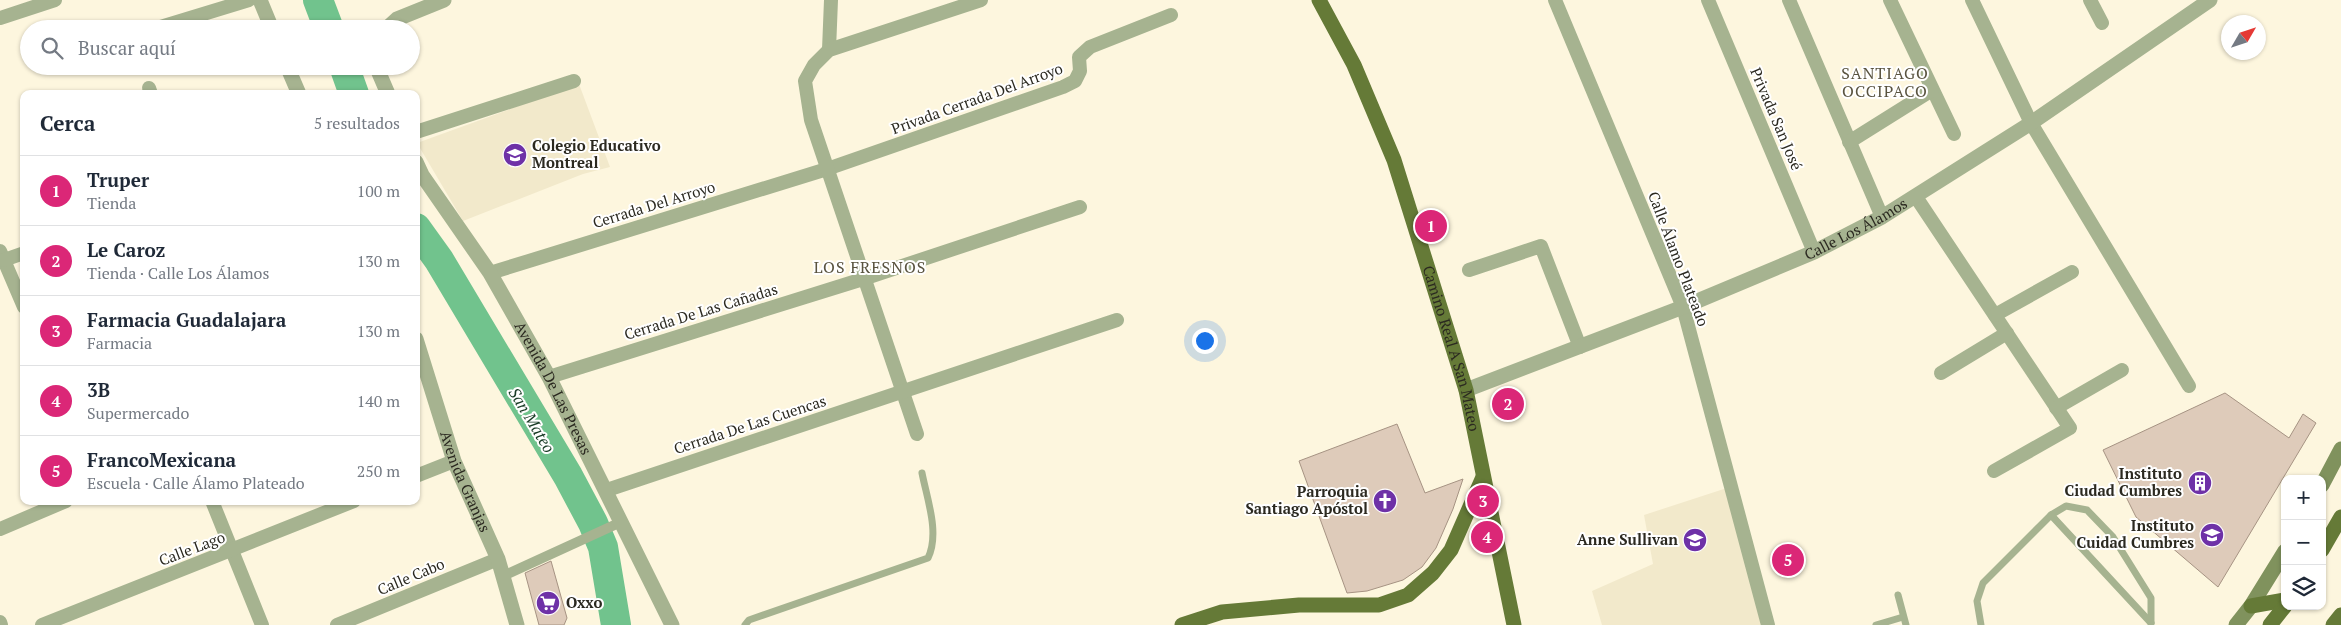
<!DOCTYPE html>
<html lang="es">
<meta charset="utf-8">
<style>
:root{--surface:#fff;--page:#f6f6f7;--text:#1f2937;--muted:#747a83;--line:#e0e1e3;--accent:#db2777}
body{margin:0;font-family:"PT Serif",serif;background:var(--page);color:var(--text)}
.controls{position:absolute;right:15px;bottom:15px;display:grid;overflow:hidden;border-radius:10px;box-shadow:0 1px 4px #0004}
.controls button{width:45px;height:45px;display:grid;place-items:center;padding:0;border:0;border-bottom:1px solid var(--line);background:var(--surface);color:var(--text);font:25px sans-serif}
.compass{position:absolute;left:2221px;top:15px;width:45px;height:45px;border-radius:50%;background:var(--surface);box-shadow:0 1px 4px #0004;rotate:51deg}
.you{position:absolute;left:1204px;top:340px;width:18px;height:18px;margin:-12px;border:4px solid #fff;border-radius:50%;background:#1a73e8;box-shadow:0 0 0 8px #1a73e833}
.badge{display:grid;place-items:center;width:32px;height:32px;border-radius:50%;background:var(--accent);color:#fff;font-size:16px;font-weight:700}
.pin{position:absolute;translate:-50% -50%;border:2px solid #fff;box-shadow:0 1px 5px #0006}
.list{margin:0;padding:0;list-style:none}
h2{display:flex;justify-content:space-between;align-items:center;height:65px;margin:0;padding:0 20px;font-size:21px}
h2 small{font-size:16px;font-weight:400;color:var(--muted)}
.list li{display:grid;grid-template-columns:32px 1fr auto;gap:15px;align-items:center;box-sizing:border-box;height:70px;padding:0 20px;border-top:1px solid var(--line)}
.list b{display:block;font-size:19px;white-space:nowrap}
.list p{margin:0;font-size:16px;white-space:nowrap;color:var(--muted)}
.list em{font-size:16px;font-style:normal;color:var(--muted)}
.icon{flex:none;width:28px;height:28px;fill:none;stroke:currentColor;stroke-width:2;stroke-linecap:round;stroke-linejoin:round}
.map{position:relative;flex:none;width:2341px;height:625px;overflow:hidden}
.search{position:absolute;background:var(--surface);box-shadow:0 1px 4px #0004;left:20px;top:20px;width:400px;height:55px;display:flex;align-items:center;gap:12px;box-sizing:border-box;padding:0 18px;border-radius:28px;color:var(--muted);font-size:19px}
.panel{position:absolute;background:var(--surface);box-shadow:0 1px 4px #0004;left:20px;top:90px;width:400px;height:415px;border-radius:10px}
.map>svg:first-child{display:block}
.built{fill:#f2e9cb}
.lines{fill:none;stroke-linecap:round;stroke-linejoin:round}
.river{stroke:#71c38d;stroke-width:30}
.building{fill:#decbba;stroke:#a69383}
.service{stroke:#a6b390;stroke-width:7}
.pedestrian{stroke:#a6b390;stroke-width:10}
.minor{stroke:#a6b390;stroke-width:14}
.tertiary{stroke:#a6b390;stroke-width:15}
.secondary{stroke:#80925d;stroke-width:15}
.primary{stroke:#657a37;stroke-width:15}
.labels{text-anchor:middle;stroke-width:4;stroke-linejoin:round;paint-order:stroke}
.street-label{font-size:15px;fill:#2b2920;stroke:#fff}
.poi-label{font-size:15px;font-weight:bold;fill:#2b2920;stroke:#fff;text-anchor:end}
.neighbourhood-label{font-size:16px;letter-spacing:1px;fill:#59533f;stroke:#fff}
.water-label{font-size:16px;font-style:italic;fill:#183b25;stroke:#fff}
</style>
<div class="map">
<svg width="2341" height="625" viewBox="0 0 2341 625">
<rect width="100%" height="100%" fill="#fdf6de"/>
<g class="built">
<polygon points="579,84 610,167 583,174 463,221 417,143"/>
<polygon points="1730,487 1761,625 1602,625 1592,591 1653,564 1644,515"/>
</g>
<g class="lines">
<g class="river">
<polyline points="318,0 329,29"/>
<polyline points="344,66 354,94"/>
<polyline points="416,228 439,260 568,476 593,523 603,547 616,625"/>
</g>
</g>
<g class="building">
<polygon points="2225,393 2289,438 2303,414 2316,423 2218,587 2136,517 2103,450"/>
<polygon points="1397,424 1425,493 1463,479 1453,509 1436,548 1422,567 1403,580 1367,591 1347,593 1299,461"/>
<polygon points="551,561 567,618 564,625 539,625 525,573"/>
</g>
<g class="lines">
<g class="service">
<polyline points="2051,515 2151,623"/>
<polyline points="1898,595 1906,625"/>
<path d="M 745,625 L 749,620 L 928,558 C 940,533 927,499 922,473"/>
<polyline points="1876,625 1903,617"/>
<polyline points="1981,625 1977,601 1983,583 2051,515 2066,506 2087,510 2113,537 2151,598 2151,623"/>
</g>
<polyline class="pedestrian" points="503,576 621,522"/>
<g class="minor">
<polyline points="1555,0 1683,307 1768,625"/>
<polyline points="1708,0 1814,252"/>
<polyline points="1789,0 1882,217"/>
<polyline points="1890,0 1954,134"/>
<polyline points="1972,0 2031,123 2189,386"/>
<polyline points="2090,0 2102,23"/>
<polyline points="0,18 55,0"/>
<polyline points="154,29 249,0"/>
<polyline points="829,50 831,0"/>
<polyline points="149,88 151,94"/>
<polyline points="416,132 574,81"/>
<polyline points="1849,142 1932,90"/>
<polyline points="1916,197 2070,428 1994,471"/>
<polyline points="0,251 24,307"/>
<polyline points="4,260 24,253"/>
<polyline points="1469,270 1541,246 1580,347"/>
<polyline points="490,273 827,169 1063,87 1075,81 1080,71 1079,57 1090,47 1171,15"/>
<polyline points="1995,315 2072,272"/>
<polyline points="1941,373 2007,333"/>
<polyline points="549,377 863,279 1080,207"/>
<polyline points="2056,408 2122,370"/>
<polyline points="917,434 811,120 805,81 814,65 829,50 981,0"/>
<polyline points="416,476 454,461"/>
<polyline points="607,490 1117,320"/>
<polyline points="212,501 262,625"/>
<polyline points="0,529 66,501"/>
<polyline points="0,622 1,625"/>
<polyline points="42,625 354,501"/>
<polyline points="337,625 498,559"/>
</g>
<g class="tertiary">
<polyline points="260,0 272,29"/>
<polyline points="386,29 397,19 444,0"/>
<polyline points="287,66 299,94"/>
<polyline points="376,66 388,94"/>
<path id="s1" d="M 416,162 L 422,175 L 490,273 L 549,377 L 672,625"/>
<path id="s2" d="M 416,339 L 454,461 L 498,559 L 517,625"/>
<path id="s3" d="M 1466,390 L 1683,307 L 1814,252 L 1882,217 L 2031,123 L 2210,0"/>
</g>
<g class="secondary">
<polyline points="2322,485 2341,449"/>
<polyline points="2236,625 2251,606 2285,551"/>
</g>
<g class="primary">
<path id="s4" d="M 1319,0 L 1354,65 L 1394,160 L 1466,390 L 1514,625"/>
<polyline points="2322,550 2341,517"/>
<polyline points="2251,606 2285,600"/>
<polyline points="1182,625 1222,612 1299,605 1379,605 1408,595 1433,573 1451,550 1483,477"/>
<polyline points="2270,625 2285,606"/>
<polyline points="2333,625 2341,615"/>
</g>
</g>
<defs>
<g id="school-disc" transform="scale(1.25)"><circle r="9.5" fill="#6e31a7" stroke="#fff"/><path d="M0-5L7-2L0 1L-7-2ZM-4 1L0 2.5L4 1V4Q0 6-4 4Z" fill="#fff"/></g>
<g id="building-disc" transform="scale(1.25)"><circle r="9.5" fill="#6e31a7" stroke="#fff"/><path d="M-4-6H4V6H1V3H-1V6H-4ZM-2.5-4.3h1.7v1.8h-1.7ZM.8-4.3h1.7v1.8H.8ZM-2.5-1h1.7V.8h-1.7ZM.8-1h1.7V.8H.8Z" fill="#fff"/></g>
<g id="church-disc" transform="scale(1.25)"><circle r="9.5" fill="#6e31a7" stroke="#fff"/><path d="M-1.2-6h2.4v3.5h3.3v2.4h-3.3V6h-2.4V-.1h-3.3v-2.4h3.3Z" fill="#fff"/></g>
<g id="supermarket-disc" transform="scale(1.25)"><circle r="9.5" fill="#6e31a7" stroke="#fff"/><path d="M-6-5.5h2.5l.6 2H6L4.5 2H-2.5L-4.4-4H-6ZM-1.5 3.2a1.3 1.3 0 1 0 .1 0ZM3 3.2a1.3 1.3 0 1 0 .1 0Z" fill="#fff"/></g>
</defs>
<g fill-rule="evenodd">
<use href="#school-disc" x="515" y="155"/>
<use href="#building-disc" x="2200" y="483"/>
<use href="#church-disc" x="1385" y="501"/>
<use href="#school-disc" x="2212" y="535"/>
<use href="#school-disc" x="1695" y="540"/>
<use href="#supermarket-disc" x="548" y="603"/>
</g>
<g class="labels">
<g class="street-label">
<text transform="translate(977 99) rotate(-20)" y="5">Privada Cerrada Del Arroyo</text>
<text transform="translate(1776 119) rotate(67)" y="5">Privada San José</text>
<text transform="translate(654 205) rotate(-17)" y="5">Cerrada Del Arroyo</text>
<text dy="5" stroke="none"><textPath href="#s3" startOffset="422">Calle Los Álamos</textPath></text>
<text transform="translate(1678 259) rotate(69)" y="5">Calle Álamo Plateado</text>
<text transform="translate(701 312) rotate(-17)" y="5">Cerrada De Las Cañadas</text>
<text dy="5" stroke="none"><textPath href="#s4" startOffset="374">Camino Real A San Mateo</textPath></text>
<text dy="5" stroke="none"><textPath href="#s1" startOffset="265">Avenida De Las Presas</textPath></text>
<text transform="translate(750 425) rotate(-18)" y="5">Cerrada De Las Cuencas</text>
<text dy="5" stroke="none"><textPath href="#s2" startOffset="151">Avenida Granjas</textPath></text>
<text transform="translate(192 549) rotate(-21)" y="5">Calle Lago</text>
<text transform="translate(411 577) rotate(-23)" y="5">Calle Cabo</text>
</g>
<g class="poi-label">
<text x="532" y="151" text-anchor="start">Colegio Educativo<tspan x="532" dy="17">Montreal</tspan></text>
<text x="2182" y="479">Instituto<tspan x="2182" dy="17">Ciudad Cumbres</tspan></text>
<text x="1368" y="497">Parroquia<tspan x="1368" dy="17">Santiago Apóstol</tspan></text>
<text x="2194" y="531">Instituto<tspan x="2194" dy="17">Cuidad Cumbres</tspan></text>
<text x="1678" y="545">Anne Sullivan</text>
<text x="566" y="608" text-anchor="start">Oxxo</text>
</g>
<g class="neighbourhood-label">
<text x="1885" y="79">SANTIAGO<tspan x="1885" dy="18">OCCIPACO</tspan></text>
<text x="870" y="273">LOS FRESNOS</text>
</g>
<g class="water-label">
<text transform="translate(532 420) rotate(59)" y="6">San Mateo</text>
</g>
</g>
</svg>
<div class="controls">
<button>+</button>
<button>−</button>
<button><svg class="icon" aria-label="layers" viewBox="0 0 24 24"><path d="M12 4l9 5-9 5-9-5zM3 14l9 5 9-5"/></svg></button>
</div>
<svg class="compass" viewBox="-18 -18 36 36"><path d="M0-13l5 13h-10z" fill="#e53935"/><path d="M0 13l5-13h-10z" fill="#747a83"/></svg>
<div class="you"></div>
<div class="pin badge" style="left:1431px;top:226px">1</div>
<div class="pin badge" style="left:1508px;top:404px">2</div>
<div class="pin badge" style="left:1483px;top:501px">3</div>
<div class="pin badge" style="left:1487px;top:537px">4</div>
<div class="pin badge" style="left:1788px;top:560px">5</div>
<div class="search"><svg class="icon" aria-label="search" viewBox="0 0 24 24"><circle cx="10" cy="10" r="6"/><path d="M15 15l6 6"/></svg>Buscar aquí</div>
<section class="panel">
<h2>Cerca<small>5 resultados</small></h2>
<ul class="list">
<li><span class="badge">1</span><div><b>Truper</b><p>Tienda</p></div><em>100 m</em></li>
<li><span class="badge">2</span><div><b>Le Caroz</b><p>Tienda · Calle Los Álamos</p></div><em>130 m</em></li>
<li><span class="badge">3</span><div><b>Farmacia Guadalajara</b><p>Farmacia</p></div><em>130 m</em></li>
<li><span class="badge">4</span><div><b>3B</b><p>Supermercado</p></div><em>140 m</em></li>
<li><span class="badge">5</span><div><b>FrancoMexicana</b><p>Escuela · Calle Álamo Plateado</p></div><em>250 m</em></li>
</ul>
</section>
</div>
